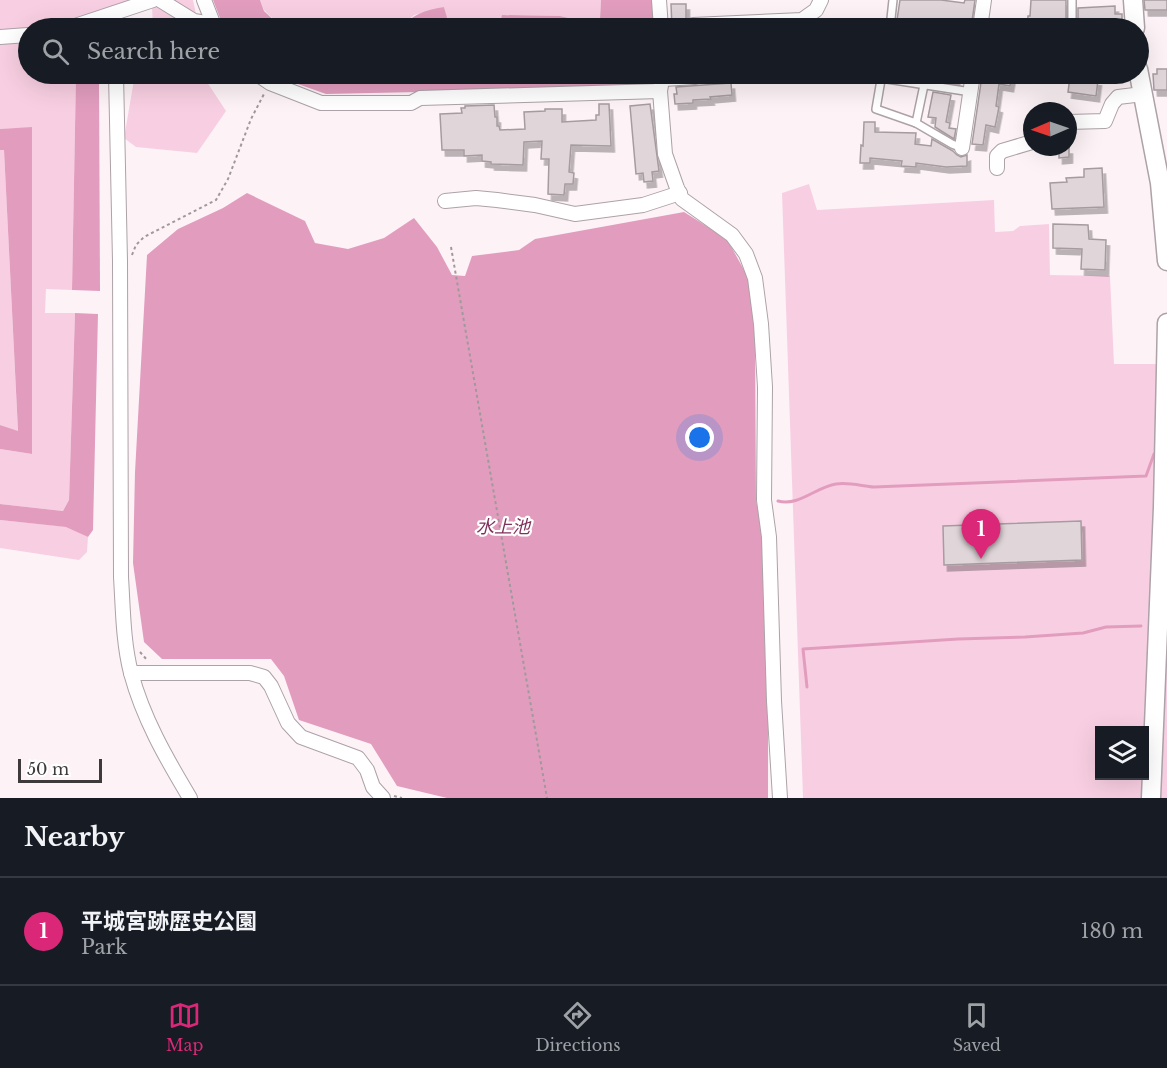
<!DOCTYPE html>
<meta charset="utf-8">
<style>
:root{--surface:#171b24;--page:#242831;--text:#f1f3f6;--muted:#9ea1a6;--line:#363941;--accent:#db2777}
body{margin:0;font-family:"Libre Baskerville","Noto Sans JP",serif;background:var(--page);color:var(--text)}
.controls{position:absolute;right:18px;bottom:18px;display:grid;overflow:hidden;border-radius:0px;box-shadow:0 6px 24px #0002}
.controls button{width:54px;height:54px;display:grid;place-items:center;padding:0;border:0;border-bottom:2px solid var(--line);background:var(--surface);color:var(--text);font:30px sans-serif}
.compass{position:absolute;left:1023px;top:102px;width:54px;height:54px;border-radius:50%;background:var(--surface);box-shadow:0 6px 24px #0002;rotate:268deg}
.scale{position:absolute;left:18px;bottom:15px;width:84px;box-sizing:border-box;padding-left:6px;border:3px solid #3e3a3c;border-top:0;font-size:16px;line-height:21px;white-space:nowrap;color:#3e3a3c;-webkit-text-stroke:4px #fff;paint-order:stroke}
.you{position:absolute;left:700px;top:438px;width:21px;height:21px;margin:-15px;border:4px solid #fff;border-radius:50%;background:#1a73e8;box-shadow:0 0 0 9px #1a73e833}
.badge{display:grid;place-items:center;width:39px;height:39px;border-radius:50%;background:var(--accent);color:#fff;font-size:20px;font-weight:700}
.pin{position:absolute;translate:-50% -50px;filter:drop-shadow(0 2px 3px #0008)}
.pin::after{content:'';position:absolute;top:32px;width:21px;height:18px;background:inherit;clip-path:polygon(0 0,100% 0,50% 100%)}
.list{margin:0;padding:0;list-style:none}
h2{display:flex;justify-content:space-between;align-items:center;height:78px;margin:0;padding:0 24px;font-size:26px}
h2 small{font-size:20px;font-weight:400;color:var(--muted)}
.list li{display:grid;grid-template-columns:39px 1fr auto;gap:18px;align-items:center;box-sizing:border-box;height:108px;padding:0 24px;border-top:2px solid var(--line)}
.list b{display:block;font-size:22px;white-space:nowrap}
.list p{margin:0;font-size:20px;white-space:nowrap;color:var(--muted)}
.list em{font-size:20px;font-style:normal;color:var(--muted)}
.icon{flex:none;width:33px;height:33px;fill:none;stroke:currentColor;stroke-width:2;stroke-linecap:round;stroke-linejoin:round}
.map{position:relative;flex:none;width:1167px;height:798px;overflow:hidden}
.search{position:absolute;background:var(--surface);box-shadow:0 6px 24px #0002;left:18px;right:18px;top:18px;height:66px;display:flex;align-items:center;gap:15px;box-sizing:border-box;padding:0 21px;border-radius:33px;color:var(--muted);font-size:22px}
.sheet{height:186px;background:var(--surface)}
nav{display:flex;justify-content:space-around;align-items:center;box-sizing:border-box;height:84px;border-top:2px solid var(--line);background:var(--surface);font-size:16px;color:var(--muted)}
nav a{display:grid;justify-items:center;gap:3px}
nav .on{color:var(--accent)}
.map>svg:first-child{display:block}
.green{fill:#f8cfe2;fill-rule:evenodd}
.water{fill:#e29dbe}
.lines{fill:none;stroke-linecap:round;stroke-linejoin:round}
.stream{stroke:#e29dbe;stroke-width:3}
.building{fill:#e0d6da;stroke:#a69ca0;stroke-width:1.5;filter:url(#shadow)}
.lane-casing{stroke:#aca2a7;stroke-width:10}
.street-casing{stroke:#aca2a7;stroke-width:16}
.secondary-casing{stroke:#aca2a7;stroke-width:21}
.path{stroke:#a0999c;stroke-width:2;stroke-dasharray:3 3;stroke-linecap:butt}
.lane{stroke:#fff;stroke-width:7}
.street{stroke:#fff;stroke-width:14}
.secondary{stroke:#fff;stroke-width:18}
.labels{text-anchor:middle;stroke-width:4.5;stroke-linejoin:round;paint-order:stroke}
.water-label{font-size:18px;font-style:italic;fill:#80305c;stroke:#fff}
</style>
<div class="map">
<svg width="1167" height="798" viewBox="0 0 1167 798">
<defs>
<filter id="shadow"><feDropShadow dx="3.5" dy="6" stdDeviation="0" flood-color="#0004"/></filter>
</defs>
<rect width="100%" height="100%" fill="#fdf3f7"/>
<g class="green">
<polygon points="0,0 137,0 61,28 28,28 0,32"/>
<polygon points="160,0 193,0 199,28 153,28 152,7"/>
<polygon points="260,0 601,0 600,19 595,24 560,16 503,15 499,28 472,28 448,26 444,7 414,15 399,28 282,28 264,10"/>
<polygon points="28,43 28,74 76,74 72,290 46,289 45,313 75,313 69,500 63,511 0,504 0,449 32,454 32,128 0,129 0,44"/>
<polygon points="135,74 191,74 207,82 226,111 197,153 136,147 124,138"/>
<polygon points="0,150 4,150 18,432 0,425"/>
<path d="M 809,184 L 817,210 L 994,200 L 995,232 L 1013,231 L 1020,226 L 1049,224 L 1050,275 L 1110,276 L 1114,364 L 1160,364 L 1167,387 L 1167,798 L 803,798 L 782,193 ZM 1100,730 L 1144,730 L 1144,776 L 1100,776 Z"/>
<polygon points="0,520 69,527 88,537 87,552 79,560 0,548"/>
</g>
<g class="water">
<polygon points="213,0 260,0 264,11 282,28 224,28"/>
<polygon points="601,0 655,0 657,28 499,28 502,15 560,16 595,24 600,19"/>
<path d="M 444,7 L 449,25 L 472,28 L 399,28 C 413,15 424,10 444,7 Z"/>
<polygon points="76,74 99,74 100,291 72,290"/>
<polygon points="270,74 660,74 660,75 650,87 326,94"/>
<polygon points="32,127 32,454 0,449 0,425 18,431 4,150 0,150 0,129"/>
<polygon points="247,193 305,221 315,243 348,249 384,238 414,218 437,247 452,275 465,276 472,256 519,250 535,239 684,212 727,239 749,279 755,337 756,500 763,536 768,702 768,798 447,798 397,786 371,744 299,720 284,676 271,659 162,659 144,642 133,563 135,472 147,255 178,229 223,208"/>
<polygon points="75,313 98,314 93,530 88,537 66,527 0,520 0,504 63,511 69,500"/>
</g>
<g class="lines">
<g class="stream">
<path d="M 778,501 C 798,507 816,487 836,484 C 848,482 862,486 874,487 L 1146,476 L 1154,454"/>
<polyline points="807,687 803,649 958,639 1025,637 1083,633 1106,627 1141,626"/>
</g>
</g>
<g class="building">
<polygon points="900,0 941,0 964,3 965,0 975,0 971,28 934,28 919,26 915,22 897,20"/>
<polygon points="1031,0 1066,0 1066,28 1027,28 1028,16 1030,16"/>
<polygon points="1144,0 1167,0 1167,10 1145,10"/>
<polygon points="671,4 686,4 686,19 683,24 684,28 672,28"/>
<polygon points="1115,6 1115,14 1122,14 1122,26 1117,26 1117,28 1078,28 1078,8"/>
<polygon points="990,19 1016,23 1016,28 989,28"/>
<polygon points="1157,69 1167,69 1167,90 1154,90 1153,74 1157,74"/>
<polygon points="910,74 957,74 955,84 910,77"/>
<polygon points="990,74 1012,75 1010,86 999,84 996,106 999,107 995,127 986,125 983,145 972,144 982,76 988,77"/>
<polygon points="1070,77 1098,80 1096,96 1068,92"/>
<polygon points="731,83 732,95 710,97 711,99 693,100 693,103 675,104 674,94 677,94 676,87"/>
<polygon points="933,92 951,95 946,122 950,123 949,128 956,129 954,139 935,127 936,118 928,117"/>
<polygon points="599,104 609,104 611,146 571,145 569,172 574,173 573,184 565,184 564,195 548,194 549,159 541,159 542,141 524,142 523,165 491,164 491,162 482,161 482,155 464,156 464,150 442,150 440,114 462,113 461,108 465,108 465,106 494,105 495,117 497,117 497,126 499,126 500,130 525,129 524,112 545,111 545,109 562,109 562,122 596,120 596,115 599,115"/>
<polygon points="650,104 659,171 652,172 653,181 644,182 643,173 636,174 630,106"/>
<polygon points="864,122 875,122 875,132 916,133 915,144 931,146 932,139 953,151 957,155 961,157 967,155 967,166 946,167 916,163 916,167 901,166 902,161 870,158 870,163 860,163 861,145 863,146"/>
<polygon points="1059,148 1069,148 1069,157 1059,158"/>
<polygon points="1102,168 1104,207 1052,209 1050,183 1067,182 1066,178 1084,177 1084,169"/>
<polygon points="1053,224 1088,225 1089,239 1106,240 1105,270 1081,269 1082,249 1053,248"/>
<polygon points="1081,521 1082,560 944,565 943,526"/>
</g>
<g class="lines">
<g class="lane-casing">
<g id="lane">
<polyline points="891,25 914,28"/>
<polyline points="890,28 893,0"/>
<polyline points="1072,28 1072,0"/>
<polyline points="882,74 876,109 916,123 952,144 962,148"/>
<polyline points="881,78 971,92"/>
<polyline points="916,123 924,85"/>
</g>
</g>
<g class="street-casing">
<g id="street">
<polyline points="160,0 194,21 212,24"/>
<polyline points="204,0 215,28"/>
<polyline points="659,0 661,28"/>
<polyline points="115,13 115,28"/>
<polyline points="69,28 153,0"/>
<polyline points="693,28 693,25 802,20 816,10 821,0"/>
<polyline points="980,28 984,0"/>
<polyline points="0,37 28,35"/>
<path d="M 116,74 L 120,261 L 121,577 C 123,608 123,642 131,673 C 143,718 166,758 190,798"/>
<polyline points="257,74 270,83 321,103 411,103 420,98 660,91"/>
<polyline points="663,74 660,91 665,154 677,188 682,199 732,235 746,254 755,278 761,324 765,387 764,500 769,537 774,701 780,798"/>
<polyline points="664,79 695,77 696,74"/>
<polyline points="1068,122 1105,121 1112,104 1118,97 1143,94"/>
<polyline points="962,148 973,74"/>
<polyline points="997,168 997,156 1002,151 1032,142"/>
<polyline points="445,201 476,198 497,200 535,205 575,214 643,205 680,193"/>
<polyline points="131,673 250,673 264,677 271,686 288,723 301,737 358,758 367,770 373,787 383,798"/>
</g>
</g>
<g class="secondary-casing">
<g id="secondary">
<polyline points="1133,0 1135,28"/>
<polyline points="1138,69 1160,183 1167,261"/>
<polyline points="1151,798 1163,507 1167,323"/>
</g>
</g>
<g class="path">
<polyline points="451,247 547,798"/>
<polyline points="132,255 136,245 144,237 216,200 228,179 251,119 264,94"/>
<polyline points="140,652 148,661"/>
<polyline points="394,796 402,798"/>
</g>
<use href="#lane" class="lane"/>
<use href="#street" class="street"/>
<use href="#secondary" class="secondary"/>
</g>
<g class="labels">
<g class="water-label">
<text x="503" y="533">水上池</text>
</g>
</g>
</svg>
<div class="controls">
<button><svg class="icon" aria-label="layers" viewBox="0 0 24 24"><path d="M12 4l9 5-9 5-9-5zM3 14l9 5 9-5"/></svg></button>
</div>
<svg class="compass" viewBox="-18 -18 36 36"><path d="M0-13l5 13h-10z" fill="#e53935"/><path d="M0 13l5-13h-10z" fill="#9ea1a6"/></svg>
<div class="scale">50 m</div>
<div class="you"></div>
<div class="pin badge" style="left:981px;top:559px">1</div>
<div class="search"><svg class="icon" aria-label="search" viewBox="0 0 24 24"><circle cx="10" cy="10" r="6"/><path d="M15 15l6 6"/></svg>Search here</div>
</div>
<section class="sheet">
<h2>Nearby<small></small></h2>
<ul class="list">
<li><span class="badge">1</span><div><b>平城宮跡歴史公園</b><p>Park</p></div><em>180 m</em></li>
</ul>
</section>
<nav>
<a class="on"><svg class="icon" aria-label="map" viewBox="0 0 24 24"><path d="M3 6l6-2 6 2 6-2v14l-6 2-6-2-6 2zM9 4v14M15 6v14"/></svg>Map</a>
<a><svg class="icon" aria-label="directions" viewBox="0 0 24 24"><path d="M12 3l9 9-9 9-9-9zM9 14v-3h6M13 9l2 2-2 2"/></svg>Directions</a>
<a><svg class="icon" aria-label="saved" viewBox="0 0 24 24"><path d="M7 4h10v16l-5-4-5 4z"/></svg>Saved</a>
</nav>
